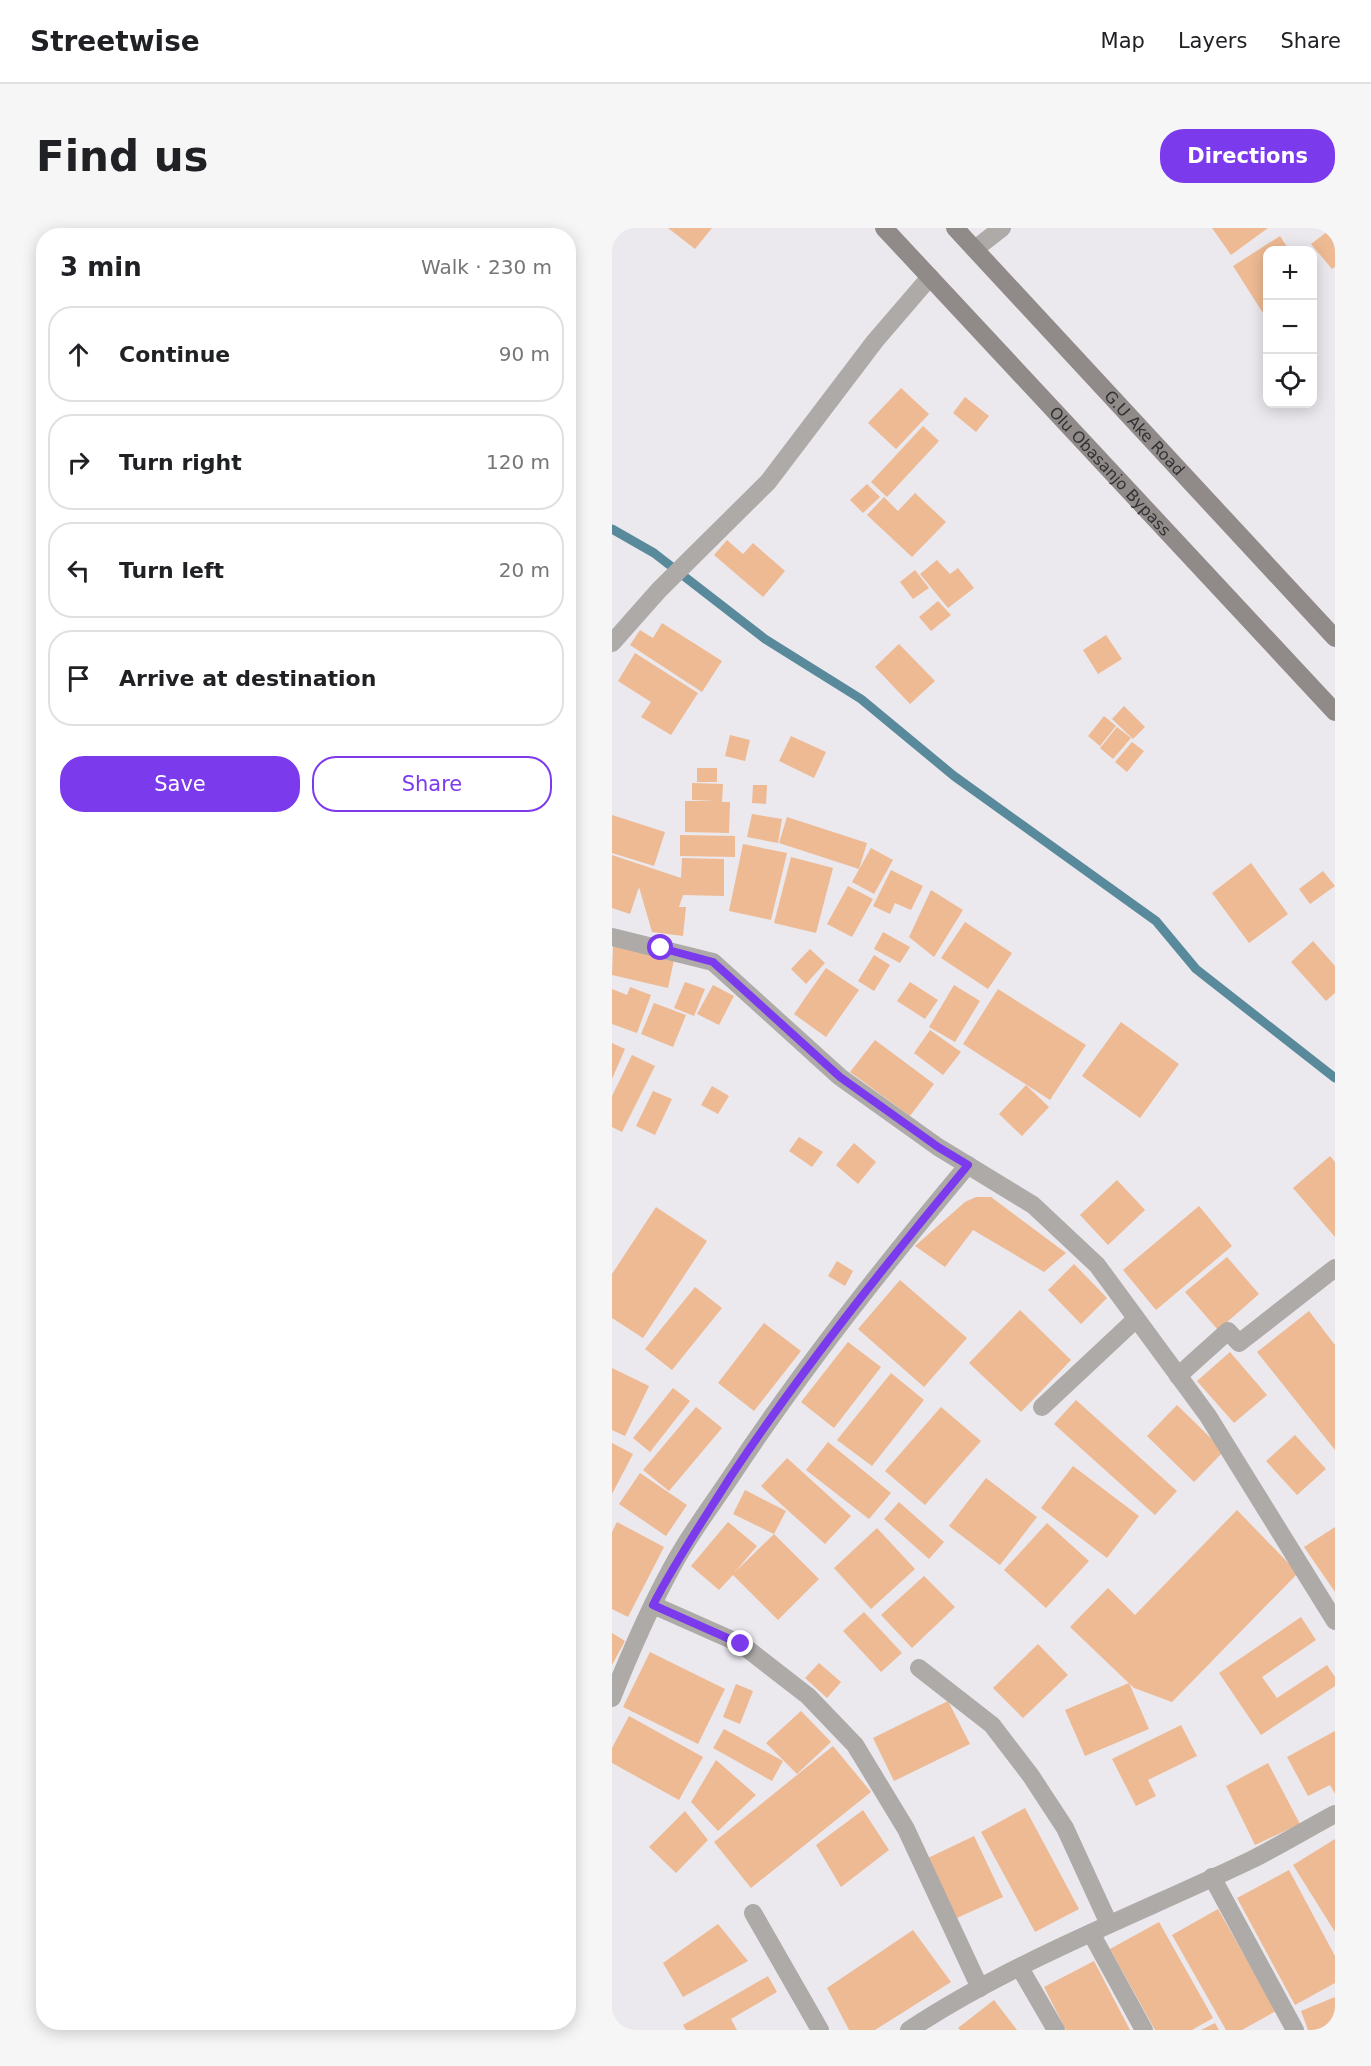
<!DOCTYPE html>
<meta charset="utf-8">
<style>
:root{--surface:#fff;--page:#f6f6f6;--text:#202124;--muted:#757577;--line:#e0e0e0;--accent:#7c3aed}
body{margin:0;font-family:"DejaVu Sans",sans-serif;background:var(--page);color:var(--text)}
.controls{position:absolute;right:18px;top:18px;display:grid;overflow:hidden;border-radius:12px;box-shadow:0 3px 15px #0003}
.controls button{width:54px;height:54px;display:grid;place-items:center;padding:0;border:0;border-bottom:2px solid var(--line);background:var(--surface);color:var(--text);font:30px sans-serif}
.stop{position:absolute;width:18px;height:18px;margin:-14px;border:4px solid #7c3aed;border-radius:50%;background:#fff}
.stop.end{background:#7c3aed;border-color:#fff;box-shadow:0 2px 6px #0008}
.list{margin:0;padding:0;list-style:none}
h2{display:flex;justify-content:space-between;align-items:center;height:78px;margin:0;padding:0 24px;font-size:26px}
h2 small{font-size:20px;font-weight:400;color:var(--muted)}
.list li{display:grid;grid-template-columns:39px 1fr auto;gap:18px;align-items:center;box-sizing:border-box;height:96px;margin:0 12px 12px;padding:0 12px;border:2px solid var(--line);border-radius:24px}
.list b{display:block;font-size:22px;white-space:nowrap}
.list em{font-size:20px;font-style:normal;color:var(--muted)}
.actions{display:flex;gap:12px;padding:18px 24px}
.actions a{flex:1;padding:14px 0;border:2px solid var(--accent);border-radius:24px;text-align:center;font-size:21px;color:var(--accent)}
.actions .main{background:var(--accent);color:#fff}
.icon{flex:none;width:33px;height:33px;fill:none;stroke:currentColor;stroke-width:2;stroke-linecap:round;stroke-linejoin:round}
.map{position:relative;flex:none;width:723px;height:1802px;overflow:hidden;border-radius:24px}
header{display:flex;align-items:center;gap:36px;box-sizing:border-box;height:84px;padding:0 30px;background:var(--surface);border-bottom:2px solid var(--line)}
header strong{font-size:28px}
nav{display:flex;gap:33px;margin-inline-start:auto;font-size:21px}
.intro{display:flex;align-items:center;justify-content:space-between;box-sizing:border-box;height:144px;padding:0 36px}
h1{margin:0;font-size:42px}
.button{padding:15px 27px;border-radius:24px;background:var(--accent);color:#fff;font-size:21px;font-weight:700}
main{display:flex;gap:36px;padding:0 36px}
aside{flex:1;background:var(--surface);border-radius:24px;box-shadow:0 3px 15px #0003}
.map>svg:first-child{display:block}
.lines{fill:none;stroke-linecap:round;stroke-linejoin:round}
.stream{stroke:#588a9c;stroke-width:9}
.building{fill:#eeba93}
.street{stroke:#adaaa8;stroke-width:18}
.secondary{stroke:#908b89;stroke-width:18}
.route{stroke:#7c3aed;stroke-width:8}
.labels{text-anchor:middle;stroke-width:4.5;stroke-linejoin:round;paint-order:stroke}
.street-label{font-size:16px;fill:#313032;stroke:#ebe8ee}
</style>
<header>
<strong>Streetwise</strong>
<nav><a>Map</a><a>Layers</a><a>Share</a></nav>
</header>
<div class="intro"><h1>Find us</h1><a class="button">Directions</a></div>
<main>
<aside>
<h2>3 min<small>Walk · 230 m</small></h2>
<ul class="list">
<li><svg class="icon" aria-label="ahead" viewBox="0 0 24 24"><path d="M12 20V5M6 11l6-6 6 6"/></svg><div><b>Continue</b></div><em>90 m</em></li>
<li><svg class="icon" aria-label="right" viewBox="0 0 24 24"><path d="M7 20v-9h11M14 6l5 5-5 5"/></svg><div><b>Turn right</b></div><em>120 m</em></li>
<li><svg class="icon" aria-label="left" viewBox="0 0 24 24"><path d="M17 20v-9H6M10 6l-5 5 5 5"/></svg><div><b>Turn left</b></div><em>20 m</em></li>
<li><svg class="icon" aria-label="arrive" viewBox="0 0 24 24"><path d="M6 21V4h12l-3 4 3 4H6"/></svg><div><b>Arrive at destination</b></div></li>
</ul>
<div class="actions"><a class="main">Save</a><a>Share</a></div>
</aside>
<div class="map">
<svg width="723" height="1802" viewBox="0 0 723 1802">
<rect width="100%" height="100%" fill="#ebe8ee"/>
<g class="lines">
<polyline class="stream" points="0,301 42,325 153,411 249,471 342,548 544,693 584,741 723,850"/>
</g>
<g class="building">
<polygon points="56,0 100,0 83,21"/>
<polygon points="600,0 656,0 619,27"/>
<polygon points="720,0 723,0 723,39 720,41 699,16"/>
<polygon points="668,8 677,22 656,22 656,82 651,85 621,38"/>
<polygon points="289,160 317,186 284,221 256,195"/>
<polygon points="353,169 377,188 364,204 341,185"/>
<polygon points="311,198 327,213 275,269 259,254"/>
<polygon points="255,256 268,269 251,285 238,272"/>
<polygon points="303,265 334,294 300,329 255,287 272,269 286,283"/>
<polygon points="115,312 131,326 141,315 173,343 151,369 102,327"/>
<polygon points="325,332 338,346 346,340 362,360 336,380 308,346"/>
<polygon points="303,342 317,360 301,371 288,354"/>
<polygon points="326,373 339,387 319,403 307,389"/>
<polygon points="50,395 110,433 90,464 18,417 28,402 41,410"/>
<polygon points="494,407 510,431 486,446 471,422"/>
<polygon points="287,416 323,453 298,476 263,439"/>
<polygon points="23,425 86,465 59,507 29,489 39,474 6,453"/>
<polygon points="512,478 533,499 521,511 500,491"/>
<polygon points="492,488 504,498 488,518 476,508"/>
<polygon points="505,499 519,510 501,531 488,520"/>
<polygon points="118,507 138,512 133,533 113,528"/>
<polygon points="179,508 214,524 202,550 167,533"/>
<polygon points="520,514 532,523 515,544 503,534"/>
<rect x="85" y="540" width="20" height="14"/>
<polygon points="80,555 111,556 110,574 118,574 117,605 73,604 73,573 104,573 80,572"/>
<polygon points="141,557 155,557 154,576 140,575"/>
<polygon points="140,586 170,591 166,615 135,609"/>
<polygon points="0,587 53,604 42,638 0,625"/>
<polygon points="175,589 255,615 247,641 167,615"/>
<polygon points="68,607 123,608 123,629 68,628"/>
<polygon points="131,616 175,625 159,692 117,683"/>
<polygon points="259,620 281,632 262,666 240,654"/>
<polygon points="0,627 69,650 70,630 112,631 112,668 71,667 67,679 74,679 71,708 40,704 27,659 18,686 0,680"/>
<polygon points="179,629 221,640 204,705 162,695"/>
<polygon points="639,635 676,686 637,715 600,665"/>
<polygon points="279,642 311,658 299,682 283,675 278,686 261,678"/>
<polygon points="711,643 723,658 698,676 687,661"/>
<polygon points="236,658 261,671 240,709 215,696"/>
<polygon points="319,662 351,682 322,729 297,709"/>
<polygon points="353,694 400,725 376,761 329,730"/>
<polygon points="271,704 298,719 288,735 262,721"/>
<polygon points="701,713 723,738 723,765 714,773 679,734"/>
<polygon points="1,718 62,732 56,760 0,747"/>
<polygon points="198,721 213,735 194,756 179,741"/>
<polygon points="262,727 278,737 262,763 246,753"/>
<polygon points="214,740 247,762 214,809 182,786"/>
<polygon points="73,754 93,761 82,788 62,780"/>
<polygon points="298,754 326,772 313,791 285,773"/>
<polygon points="101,757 122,768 107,797 85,786"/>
<polygon points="342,757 368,773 343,814 317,799"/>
<polygon points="18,759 39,767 25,805 0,796 0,761 15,767"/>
<polygon points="386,761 474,817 438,872 351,816"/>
<polygon points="42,775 74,787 61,819 29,806"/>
<polygon points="509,794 567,836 528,890 470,848"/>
<polygon points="318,802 349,824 331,847 302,825"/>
<polygon points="263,812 322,856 298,888 238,844"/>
<polygon points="0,815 13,821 0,851"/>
<polygon points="20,827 43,838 10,904 0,899 0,868"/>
<polygon points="414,857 437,879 410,908 387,886"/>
<polygon points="100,858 117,868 106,886 89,877"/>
<polygon points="41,863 60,871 43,907 24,898"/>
<polygon points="187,909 211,924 200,939 177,923"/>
<polygon points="242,915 264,934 246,956 224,937"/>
<polygon points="718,928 723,934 723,1009 681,960"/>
<polygon points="505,952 533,982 496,1017 468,987"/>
<polygon points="364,969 379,969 454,1025 432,1044 361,1002 333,1039 303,1018 353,974"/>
<polygon points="587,978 620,1018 544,1082 511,1042"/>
<polygon points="44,979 95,1013 31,1110 0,1090 0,1046"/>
<polygon points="615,1029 647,1066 606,1102 573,1064"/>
<polygon points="225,1033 241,1043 233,1058 216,1048"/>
<polygon points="462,1036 495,1070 469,1096 436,1062"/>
<polygon points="288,1052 355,1110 312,1159 246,1101"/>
<polygon points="83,1059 110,1080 60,1142 33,1121"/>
<polygon points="408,1082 459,1132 409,1184 357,1135"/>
<polygon points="697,1083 723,1117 723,1222 645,1124"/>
<polygon points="152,1095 189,1123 142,1183 106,1155"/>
<polygon points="236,1114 269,1139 222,1200 189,1174"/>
<polygon points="618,1124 655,1167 622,1195 585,1153"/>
<polygon points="0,1140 37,1158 13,1208 0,1202"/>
<polygon points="279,1145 312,1172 260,1238 225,1212"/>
<polygon points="61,1160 78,1173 38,1224 21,1210"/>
<polygon points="464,1172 565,1263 543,1287 442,1196"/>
<polygon points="565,1177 612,1223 582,1254 535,1208"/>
<polygon points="84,1179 110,1200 57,1263 31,1242"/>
<polygon points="329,1179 369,1213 313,1277 273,1243"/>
<polygon points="683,1207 714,1241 685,1267 654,1233"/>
<polygon points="216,1214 279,1265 257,1291 194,1242"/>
<polygon points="0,1215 21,1226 0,1266"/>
<polygon points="175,1230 239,1288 213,1316 149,1258"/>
<polygon points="461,1238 527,1288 495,1330 429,1280"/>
<polygon points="28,1245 75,1277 54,1308 7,1276"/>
<polygon points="374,1250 425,1289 388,1337 337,1298"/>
<polygon points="133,1262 174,1283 162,1306 121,1286"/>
<polygon points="287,1274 332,1314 317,1331 272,1291"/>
<polygon points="625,1282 686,1345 560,1474 522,1460 458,1399 496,1360 523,1387"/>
<polygon points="5,1294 52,1319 16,1389 0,1381 0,1304"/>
<polygon points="116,1294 145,1318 123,1344 162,1306 207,1351 166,1392 121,1347 107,1362 79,1338"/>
<polygon points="435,1295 477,1333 434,1380 392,1342"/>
<polygon points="723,1299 723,1364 692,1319"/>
<polygon points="265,1300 303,1341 259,1381 222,1340"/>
<polygon points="312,1348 343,1379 300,1420 269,1387"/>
<polygon points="252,1384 290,1425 269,1444 231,1403"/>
<polygon points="689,1389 704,1412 650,1449 665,1470 715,1437 723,1449 723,1458 649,1507 607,1445"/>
<polygon points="0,1405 13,1413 0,1437"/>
<polygon points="426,1416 456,1447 411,1490 381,1460"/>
<polygon points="38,1424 113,1461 86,1516 11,1479"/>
<polygon points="207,1435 229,1454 215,1470 193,1450"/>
<polygon points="517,1455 537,1501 473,1528 453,1482"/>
<polygon points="124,1456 141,1463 128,1496 111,1489"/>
<polygon points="336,1473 358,1516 282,1553 261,1510"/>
<polygon points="189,1483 219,1514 185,1546 154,1515"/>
<polygon points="17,1488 91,1529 67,1572 0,1535 0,1520"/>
<polygon points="569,1497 585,1528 536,1552 544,1568 524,1578 500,1531"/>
<polygon points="112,1501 171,1533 160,1553 101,1520"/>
<polygon points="723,1503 723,1566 718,1557 696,1568 675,1529"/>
<polygon points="221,1518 259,1564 139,1660 102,1614"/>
<polygon points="104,1532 144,1567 106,1603 79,1574"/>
<polygon points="656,1535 688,1596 643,1617 614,1558"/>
<polygon points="413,1580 467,1681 423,1704 369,1604"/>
<polygon points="251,1582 277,1622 229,1659 204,1617"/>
<polygon points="73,1583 96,1612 64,1645 37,1619"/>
<polygon points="362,1608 391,1669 345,1690 316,1630"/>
<polygon points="723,1611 723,1704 681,1637"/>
<polygon points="677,1642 723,1728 723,1755 683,1777 625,1670"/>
<polygon points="606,1681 664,1783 630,1802 614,1802 560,1707"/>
<polygon points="547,1694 601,1790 580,1802 543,1802 498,1721"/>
<polygon points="106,1696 136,1733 71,1769 51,1735"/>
<polygon points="301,1702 339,1754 263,1802 237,1802 215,1760"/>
<polygon points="482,1733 518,1802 454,1802 432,1759"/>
<polygon points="156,1748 165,1764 119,1791 125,1802 74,1802 71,1797"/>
<polygon points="723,1769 723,1802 696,1802 689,1783"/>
<polygon points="382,1772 405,1802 348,1802 346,1800"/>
<polygon points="603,1795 607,1802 589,1802"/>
</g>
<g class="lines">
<g class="street">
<polyline points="363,21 390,0"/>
<polyline points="0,415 47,362 156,254 263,113 318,49"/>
<polyline points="0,709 101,734 228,849 326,919 421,977 485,1037 596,1188 723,1393"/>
<polyline points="566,1148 616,1103 627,1115 723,1040"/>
<polyline points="430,1179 524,1091"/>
<polyline points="41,1377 129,1416 196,1468 243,1517 294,1601 368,1760"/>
<polyline points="307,1440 380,1497 419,1548 453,1600 497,1696"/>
<path d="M 0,1470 C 18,1425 37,1381 60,1339 C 77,1307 100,1277 120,1247 C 192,1138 272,1037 356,937"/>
<polyline points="600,1649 683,1802"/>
<polyline points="141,1685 208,1802"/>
<polyline points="479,1705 532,1802"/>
<polyline points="408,1740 444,1802"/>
<path d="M 297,1802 C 403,1732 524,1687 639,1632 C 667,1618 695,1601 723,1586"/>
</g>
<g class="secondary">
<path id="s1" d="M 272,0 L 723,484"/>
<path id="s2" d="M 343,0 L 723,410"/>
</g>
</g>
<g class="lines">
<path class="route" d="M 49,720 L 101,734 L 228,849 L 326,919 L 356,937 C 272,1038 192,1139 119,1248 C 92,1291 64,1332 41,1377 L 129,1416"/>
</g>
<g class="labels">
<g class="street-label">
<text dy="6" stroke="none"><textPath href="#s2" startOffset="279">G.U Ake Road</textPath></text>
<text dy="6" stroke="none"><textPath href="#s1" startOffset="332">Olu Obasanjo Bypass</textPath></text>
</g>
</g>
</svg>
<div class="controls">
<button>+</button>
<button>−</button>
<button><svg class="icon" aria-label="locate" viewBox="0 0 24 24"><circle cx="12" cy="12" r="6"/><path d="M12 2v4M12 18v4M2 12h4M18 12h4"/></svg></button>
</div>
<div class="stop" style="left:49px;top:720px"></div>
<div class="stop end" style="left:129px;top:1416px"></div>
</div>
</main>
